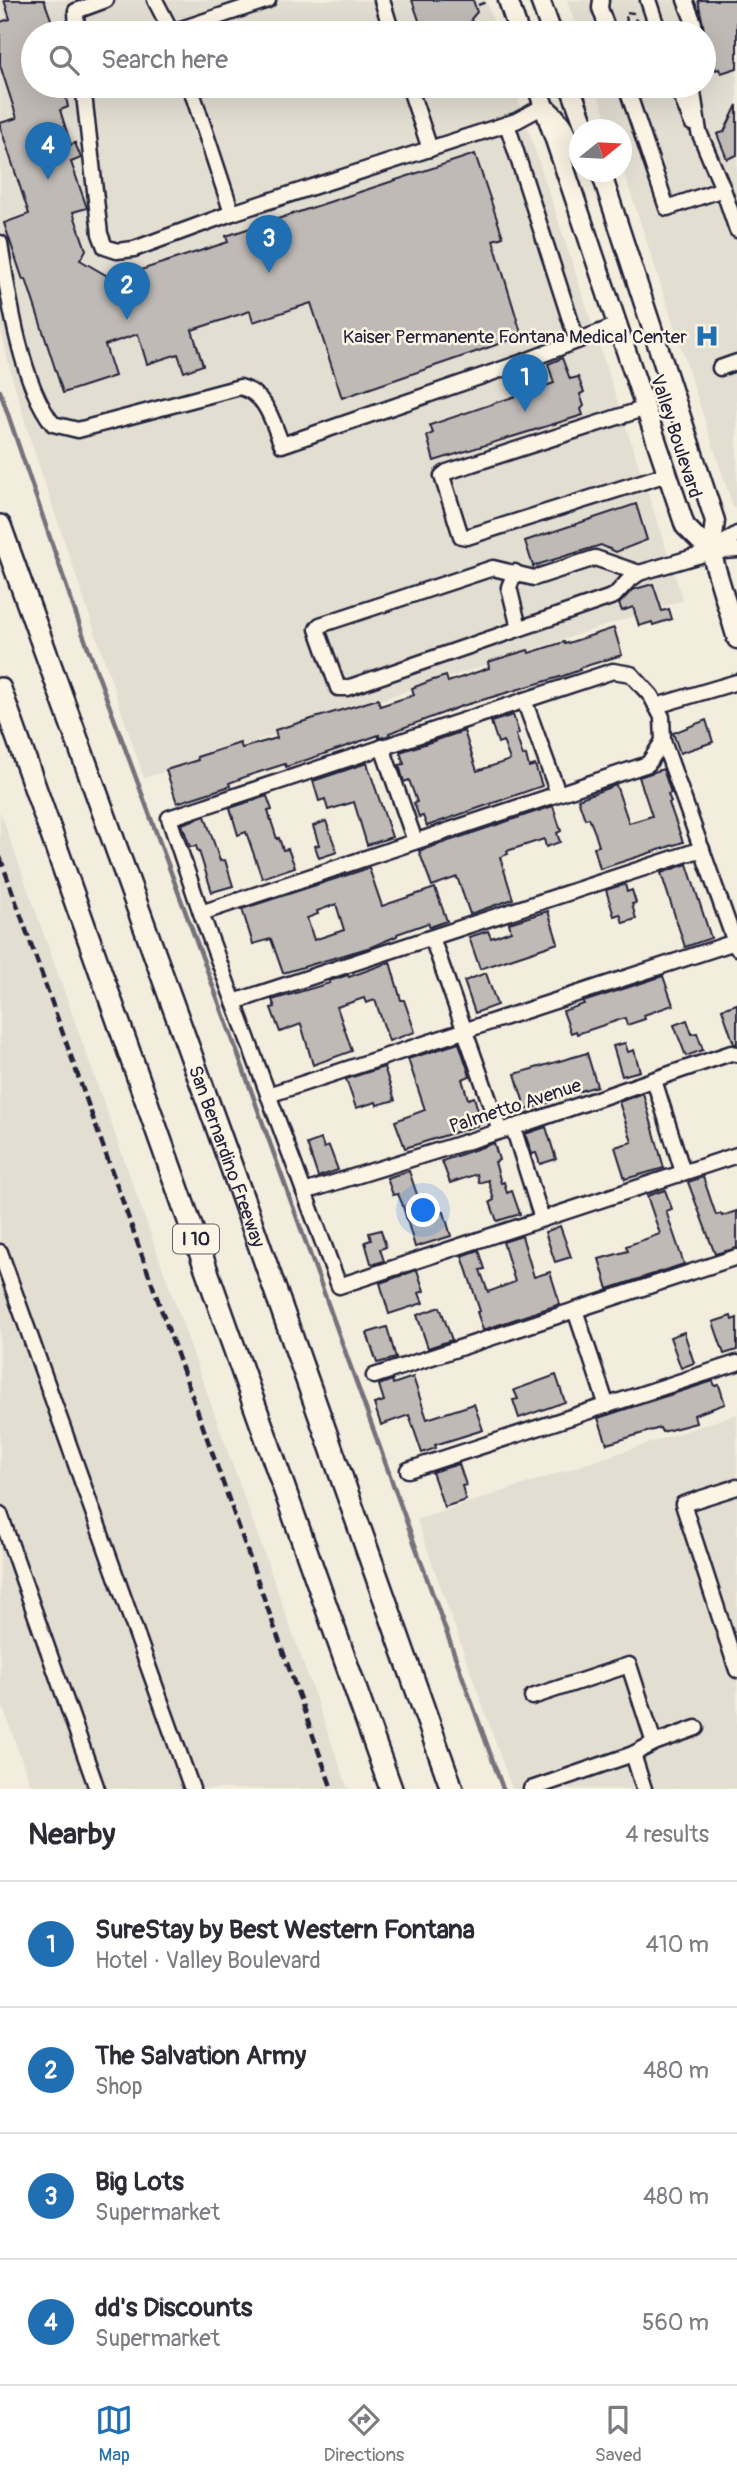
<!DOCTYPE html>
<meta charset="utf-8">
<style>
:root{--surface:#fff;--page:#f7f7f7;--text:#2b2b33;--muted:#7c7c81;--line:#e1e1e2;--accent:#1f6fb2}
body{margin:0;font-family:Pangolin,sans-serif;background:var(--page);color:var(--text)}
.compass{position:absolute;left:569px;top:119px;width:63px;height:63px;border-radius:50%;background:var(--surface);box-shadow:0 7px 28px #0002;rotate:72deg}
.you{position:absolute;left:424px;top:1211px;width:24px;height:24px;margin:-18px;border:5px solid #fff;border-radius:50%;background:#1a73e8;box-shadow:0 0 0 10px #1a73e833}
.badge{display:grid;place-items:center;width:46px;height:46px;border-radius:50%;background:var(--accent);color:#fff;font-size:23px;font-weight:700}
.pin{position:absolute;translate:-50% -58px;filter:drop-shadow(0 2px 4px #0008)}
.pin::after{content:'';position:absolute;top:37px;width:24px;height:21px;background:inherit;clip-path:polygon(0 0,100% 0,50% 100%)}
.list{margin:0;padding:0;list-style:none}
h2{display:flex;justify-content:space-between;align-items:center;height:91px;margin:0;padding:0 28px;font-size:30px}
h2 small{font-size:23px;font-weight:400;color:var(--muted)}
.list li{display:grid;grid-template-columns:46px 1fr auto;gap:21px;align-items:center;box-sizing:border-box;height:126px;padding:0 28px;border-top:2px solid var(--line)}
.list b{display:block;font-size:26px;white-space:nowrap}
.list p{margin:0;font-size:23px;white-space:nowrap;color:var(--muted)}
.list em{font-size:23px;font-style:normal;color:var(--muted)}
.icon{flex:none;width:38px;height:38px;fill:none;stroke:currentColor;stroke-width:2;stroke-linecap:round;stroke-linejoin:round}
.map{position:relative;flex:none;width:737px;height:1789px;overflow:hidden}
.search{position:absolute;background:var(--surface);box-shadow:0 7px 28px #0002;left:21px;right:21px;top:21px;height:77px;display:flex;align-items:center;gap:18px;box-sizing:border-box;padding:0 24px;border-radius:38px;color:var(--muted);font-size:26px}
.sheet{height:595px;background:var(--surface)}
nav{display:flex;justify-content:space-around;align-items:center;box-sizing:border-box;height:98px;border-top:2px solid var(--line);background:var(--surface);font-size:19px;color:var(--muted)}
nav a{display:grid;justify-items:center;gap:4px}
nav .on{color:var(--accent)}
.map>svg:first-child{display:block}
.built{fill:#e3ded2}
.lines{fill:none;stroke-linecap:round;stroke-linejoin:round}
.stream{stroke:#75727b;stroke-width:4.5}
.building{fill:#bfbab6;stroke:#22223b;stroke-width:2;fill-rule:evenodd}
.minor-casing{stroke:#22223b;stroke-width:19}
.major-casing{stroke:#22223b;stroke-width:23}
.highway-casing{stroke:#22223b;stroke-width:26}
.path{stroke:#22223b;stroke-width:2.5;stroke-dasharray:7 5;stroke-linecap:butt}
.minor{stroke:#fcf5e5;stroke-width:14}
.major{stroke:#fcf5e5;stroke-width:18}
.highway{stroke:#fcf5e5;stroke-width:21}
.rail{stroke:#22223b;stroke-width:4.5;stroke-dasharray:10 5;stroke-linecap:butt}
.labels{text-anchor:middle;stroke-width:5;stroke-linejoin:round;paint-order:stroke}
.shield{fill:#fcf5e5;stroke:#63616e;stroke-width:2}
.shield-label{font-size:18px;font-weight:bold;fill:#22223b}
.poi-label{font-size:19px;fill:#22223b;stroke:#fcf5e5;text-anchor:end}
.street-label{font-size:19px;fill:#22223b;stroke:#fcf5e5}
</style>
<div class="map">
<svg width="737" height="1789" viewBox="0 0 737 1789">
<rect width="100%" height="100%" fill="#f3edde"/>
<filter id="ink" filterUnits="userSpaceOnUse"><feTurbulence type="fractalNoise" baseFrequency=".0143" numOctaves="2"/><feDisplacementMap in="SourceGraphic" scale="14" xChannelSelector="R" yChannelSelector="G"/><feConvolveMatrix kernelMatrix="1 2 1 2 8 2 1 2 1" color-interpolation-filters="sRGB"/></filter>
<g filter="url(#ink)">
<g class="built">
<polygon points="0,0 486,0 497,33 33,33 33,86 514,86 683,600 144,778 32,445 9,366 0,324"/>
<polygon points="567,0 737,0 737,509 733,507 622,166 622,130 610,129 595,86 704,86 704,33 578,33"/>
<polygon points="0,811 348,1789 32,1789 0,1699"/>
<polygon points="737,1414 737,1789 512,1789 417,1520"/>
</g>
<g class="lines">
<polyline class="stream" points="0,391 81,629 231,1035 503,1789"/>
</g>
<g class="building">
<polygon points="4,0 44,0 56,33 33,33 33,86 62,86 66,97 68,107 60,110 71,145 75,143 81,158 71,162 87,208 73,212 86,250 80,260 123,285 128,274 228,242 226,236 475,154 503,237 493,240 522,336 342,398 311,303 253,322 250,311 192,330 203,365 184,372 178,354 147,364 138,334 105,345 115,376 63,393 26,279 23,280 4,223 29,214 0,126 0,123 17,118 0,65 0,22 10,19"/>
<polygon points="412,0 473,0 477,12 471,19 472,22 450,29 449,27 435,30 435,28 423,32"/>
<polygon points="698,0 737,0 737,68 721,73 719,69 716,70 704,30"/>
<polygon points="737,105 737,155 727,159 717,134 724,132"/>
<polygon points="562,358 570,379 578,377 584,392 580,394 584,406 581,409 583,415 434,461 427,436 433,433 430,425 554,383 548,364"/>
<polygon points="636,504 647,540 616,552 601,545 533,566 525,541"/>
<polygon points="653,584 662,611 669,609 672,619 653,625 652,622 639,626 633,607 622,611 619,604 632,590"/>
<polygon points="614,628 622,655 579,668 580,670 563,676 462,706 389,733 390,735 384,737 379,738 379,735 286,767 285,764 250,775 229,783 230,786 177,803 166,770 198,760 197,757 240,743 242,748 277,738 275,730 378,699 380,706 414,695 412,688 430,681 446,676 448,682 489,668 488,662 528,650 529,653 564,642 565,644"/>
<polygon points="513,715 519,733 516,735 523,756 526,755 529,767 535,765 542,786 427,826 423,816 419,817 414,803 417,802 409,780 404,782 399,765 404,764 400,752 464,731 477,771 510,760 503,741 498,743 491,722"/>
<polygon points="706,720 713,742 680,753 673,733"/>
<polygon points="367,763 392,837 367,845 354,802 328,810 325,799 319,801 313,781"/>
<polygon points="663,769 671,793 668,794 671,802 669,803 683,842 600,869 594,847 599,846 595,833 589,818 585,819 578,799 616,785 629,823 652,816 639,777"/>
<polygon points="267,796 272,810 268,811 277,839 279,838 283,850 288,849 295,867 262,878 246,832 238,835 230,808"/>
<polygon points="553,806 561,831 557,833 560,842 546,847 544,839 507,851 508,854 500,857 513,899 470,914 457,877 432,886 419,851"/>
<polygon points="205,816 220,861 225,860 233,886 212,892 199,851 198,852 196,846 190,847 182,824"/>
<polygon points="326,821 337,852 319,858 315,846 319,845 313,826"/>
<polygon points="687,864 711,938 685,947 661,873"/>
<path d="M 369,868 L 382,906 L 435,888 L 447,921 L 430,927 L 428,923 L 397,934 L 397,936 L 371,947 L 283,973 L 271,939 L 253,944 L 242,909 ZM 336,904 L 344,930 L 314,940 L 307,918 L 318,914 L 317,911 Z"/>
<polygon points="625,884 627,892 632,890 636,903 632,904 636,919 623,923 620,914 614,916 606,890"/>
<polygon points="548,911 558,943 480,969 469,937 488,931 491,938 511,931 509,923"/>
<polygon points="390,962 401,1000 404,1000 415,1032 389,1041 375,1000 366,1003 364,998 337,1007 352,1051 313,1065 301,1024 280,1032 271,1008 275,1007 272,1000 330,983 329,981 348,975 349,977"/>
<polygon points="486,973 497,1005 475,1013 464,981"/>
<polygon points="663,976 673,1005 644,1015 645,1019 627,1025 625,1018 577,1034 576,1031 571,1033 563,1011 584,1004 583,1002"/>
<polygon points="737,1004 737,1044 734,1044 722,1009"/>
<polygon points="687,1020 692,1034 697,1033 703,1050 686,1056 674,1025"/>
<polygon points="459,1043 470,1076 462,1079 468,1099 474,1097 482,1124 405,1148 395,1121 425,1110 408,1059"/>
<polygon points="625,1043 628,1052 634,1050 640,1071 622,1076 613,1046"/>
<polygon points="587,1053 597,1086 550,1100 551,1102 526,1110 515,1074"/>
<polygon points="384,1067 395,1100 377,1105 376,1102 356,1108 346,1079"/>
<polygon points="643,1093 664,1168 625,1179 615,1147 632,1142 619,1102"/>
<polygon points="546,1127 556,1159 540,1164 536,1153 532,1154 525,1134"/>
<polygon points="321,1139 324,1148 329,1146 338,1170 318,1177 307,1144"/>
<polygon points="494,1143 499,1160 495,1162 501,1183 504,1182 507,1193 512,1191 520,1214 497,1221 490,1202 494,1200 488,1180 479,1183 477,1174 450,1183 442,1161"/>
<polygon points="409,1171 423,1212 436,1208 438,1214 444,1212 451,1236 415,1247 402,1203 398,1194 393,1195 387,1178"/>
<polygon points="703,1177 716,1215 721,1214 722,1216 737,1211 737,1248 715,1254 688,1182"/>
<polygon points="665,1190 672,1209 666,1211 684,1264 608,1289 599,1259 628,1251 626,1246 660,1234 647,1196"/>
<polygon points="560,1226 571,1257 555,1262 545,1232"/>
<polygon points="381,1230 386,1247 380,1249 384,1261 374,1264 371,1263 365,1242 371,1240 369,1233"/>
<polygon points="522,1236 534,1277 550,1272 560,1304 483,1330 477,1312 480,1311 462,1256 479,1250 485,1269 480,1270 488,1292 515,1282 503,1242"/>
<polygon points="417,1270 424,1291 419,1293 423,1303 389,1314 380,1283"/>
<polygon points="440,1307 452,1340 428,1348 417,1315"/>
<polygon points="731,1316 732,1320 737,1318 737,1350 724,1354 713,1322"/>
<polygon points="387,1327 396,1358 377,1363 367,1333"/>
<polygon points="684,1332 694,1363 681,1368 670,1337"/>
<polygon points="556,1375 565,1402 519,1418 513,1400 518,1399 514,1390"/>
<polygon points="413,1377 427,1419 474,1404 483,1430 435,1445 436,1448 422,1453 409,1415 381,1425 374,1404 384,1401 379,1385 392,1380 393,1384"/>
<polygon points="713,1381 715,1386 719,1385 725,1404 694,1415 696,1423 662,1432 660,1428 607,1444 598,1418"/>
<polygon points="459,1464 466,1485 462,1486 466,1500 444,1507 432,1472"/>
</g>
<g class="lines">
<g class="minor-casing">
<g id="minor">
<polyline points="155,0 172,33"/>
<polyline points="382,0 392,33"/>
<polyline points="601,0 600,8 609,33"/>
<polyline points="648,0 659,33"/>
<polyline points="685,0 694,23 694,33"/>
<polyline points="172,32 268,0"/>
<polyline points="77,33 76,11 106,0"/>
<polyline points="83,86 100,234 105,247 117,251 134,249 232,213"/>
<polyline points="190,86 232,213 516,121 544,106"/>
<polyline points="409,86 430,149"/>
<polyline points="626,86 667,208 723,189"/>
<polyline points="677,86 692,123"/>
<polyline points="692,86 699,132 723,189 737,230"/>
<polyline points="507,124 577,341"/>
<path d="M 0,243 C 8,295 21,384 53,424 L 78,430 L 240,387 C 267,394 272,421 282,445 L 523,362 L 618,325"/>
<polyline points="720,368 737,362"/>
<polyline points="646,408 447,472 442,476 461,536 467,537 667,474"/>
<polyline points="712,551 737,534"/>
<polygon points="595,558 639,573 628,581 614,596 347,688 338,688 317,629 320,625 493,568 534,578"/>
<polyline points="515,572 509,587 519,628"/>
<polyline points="639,573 711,552 737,550"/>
<polyline points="524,700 558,793"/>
<polyline points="656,706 737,682"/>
<polyline points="663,741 737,948"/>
<polyline points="382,747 415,841"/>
<polyline points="201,913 648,764 663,741 662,717 651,696 631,674 613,671 169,818 201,913 339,1286 737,1155"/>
<polyline points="432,938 500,1131"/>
<polyline points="234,1002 702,849"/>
<polyline points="654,1080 683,1172"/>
<polyline points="268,1095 735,942"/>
<polyline points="513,1127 542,1219"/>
<polyline points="304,1192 524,1124 731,1053 737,1054"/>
<polyline points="0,1252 192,1789"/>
<polyline points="575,1310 607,1406"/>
<polyline points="374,1376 737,1257"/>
<polyline points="408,1470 737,1363"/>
<polyline points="737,1487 683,1504 737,1670"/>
<polyline points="0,1514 97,1789"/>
<polyline points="532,1697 629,1665 654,1743"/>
<polyline points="633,1754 644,1789"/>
<polyline points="531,1789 633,1754 654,1743 696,1728"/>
</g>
</g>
<g class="major-casing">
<g id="major">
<polyline points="508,0 519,33"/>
<polyline points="540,0 552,33"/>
<polyline points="537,86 685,526 711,552"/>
<polyline points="570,86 586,130"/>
<path d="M 549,111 C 564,123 568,140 580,156"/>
<polyline points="601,172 715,521 711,552 737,639"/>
</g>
</g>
<g class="highway-casing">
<g id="highway">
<path id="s1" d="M 0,526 L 239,1188 L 452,1789"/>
<polyline points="0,689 391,1789"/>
</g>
</g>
<g class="path">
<polyline points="478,5 489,1"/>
<polyline points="627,23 626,12 633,13 638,26"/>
</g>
<use href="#minor" class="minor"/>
<use href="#major" class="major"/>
<use href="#highway" class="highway"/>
<polyline class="rail" points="0,857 332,1789"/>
</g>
</g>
<defs>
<g id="hospital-bare" transform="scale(1.89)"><path d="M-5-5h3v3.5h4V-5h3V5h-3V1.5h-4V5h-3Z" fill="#1f6fb2" stroke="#fcf5e5" stroke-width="2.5" paint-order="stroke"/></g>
</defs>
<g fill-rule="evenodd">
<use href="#hospital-bare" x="707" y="336"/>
</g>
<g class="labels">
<rect class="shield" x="173" y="1224.5" width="46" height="29" rx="5"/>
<g class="shield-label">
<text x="196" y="1245">I 10</text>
</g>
<g class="poi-label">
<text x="687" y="343">Kaiser Permanente Fontana Medical Center</text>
</g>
<g class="street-label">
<text transform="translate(677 436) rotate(72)" y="7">Valley Boulevard</text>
<text transform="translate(515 1105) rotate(-18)" y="7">Palmetto Avenue</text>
<text dy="7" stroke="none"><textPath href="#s1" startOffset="670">San Bernardino Freeway</textPath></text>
</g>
</g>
</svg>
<svg class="compass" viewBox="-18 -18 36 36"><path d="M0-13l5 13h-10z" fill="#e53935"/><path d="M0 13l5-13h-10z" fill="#7c7c81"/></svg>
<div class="you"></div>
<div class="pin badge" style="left:525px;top:412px">1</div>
<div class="pin badge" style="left:127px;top:320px">2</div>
<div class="pin badge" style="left:269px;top:273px">3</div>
<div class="pin badge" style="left:48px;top:180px">4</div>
<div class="search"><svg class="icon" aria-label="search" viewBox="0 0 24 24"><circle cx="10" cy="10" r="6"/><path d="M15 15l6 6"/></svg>Search here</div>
</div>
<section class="sheet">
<h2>Nearby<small>4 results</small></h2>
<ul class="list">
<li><span class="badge">1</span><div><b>SureStay by Best Western Fontana</b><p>Hotel · Valley Boulevard</p></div><em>410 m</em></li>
<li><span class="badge">2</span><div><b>The Salvation Army</b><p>Shop</p></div><em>480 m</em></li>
<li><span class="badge">3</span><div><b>Big Lots</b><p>Supermarket</p></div><em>480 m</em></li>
<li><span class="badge">4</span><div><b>dd's Discounts</b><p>Supermarket</p></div><em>560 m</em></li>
</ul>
</section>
<nav>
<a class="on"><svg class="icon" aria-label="map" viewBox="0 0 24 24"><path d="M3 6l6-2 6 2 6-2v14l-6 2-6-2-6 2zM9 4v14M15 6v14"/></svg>Map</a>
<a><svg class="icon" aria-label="directions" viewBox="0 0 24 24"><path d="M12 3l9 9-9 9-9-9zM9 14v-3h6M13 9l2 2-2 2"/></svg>Directions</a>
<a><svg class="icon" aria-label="saved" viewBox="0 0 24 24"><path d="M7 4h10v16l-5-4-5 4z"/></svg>Saved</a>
</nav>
